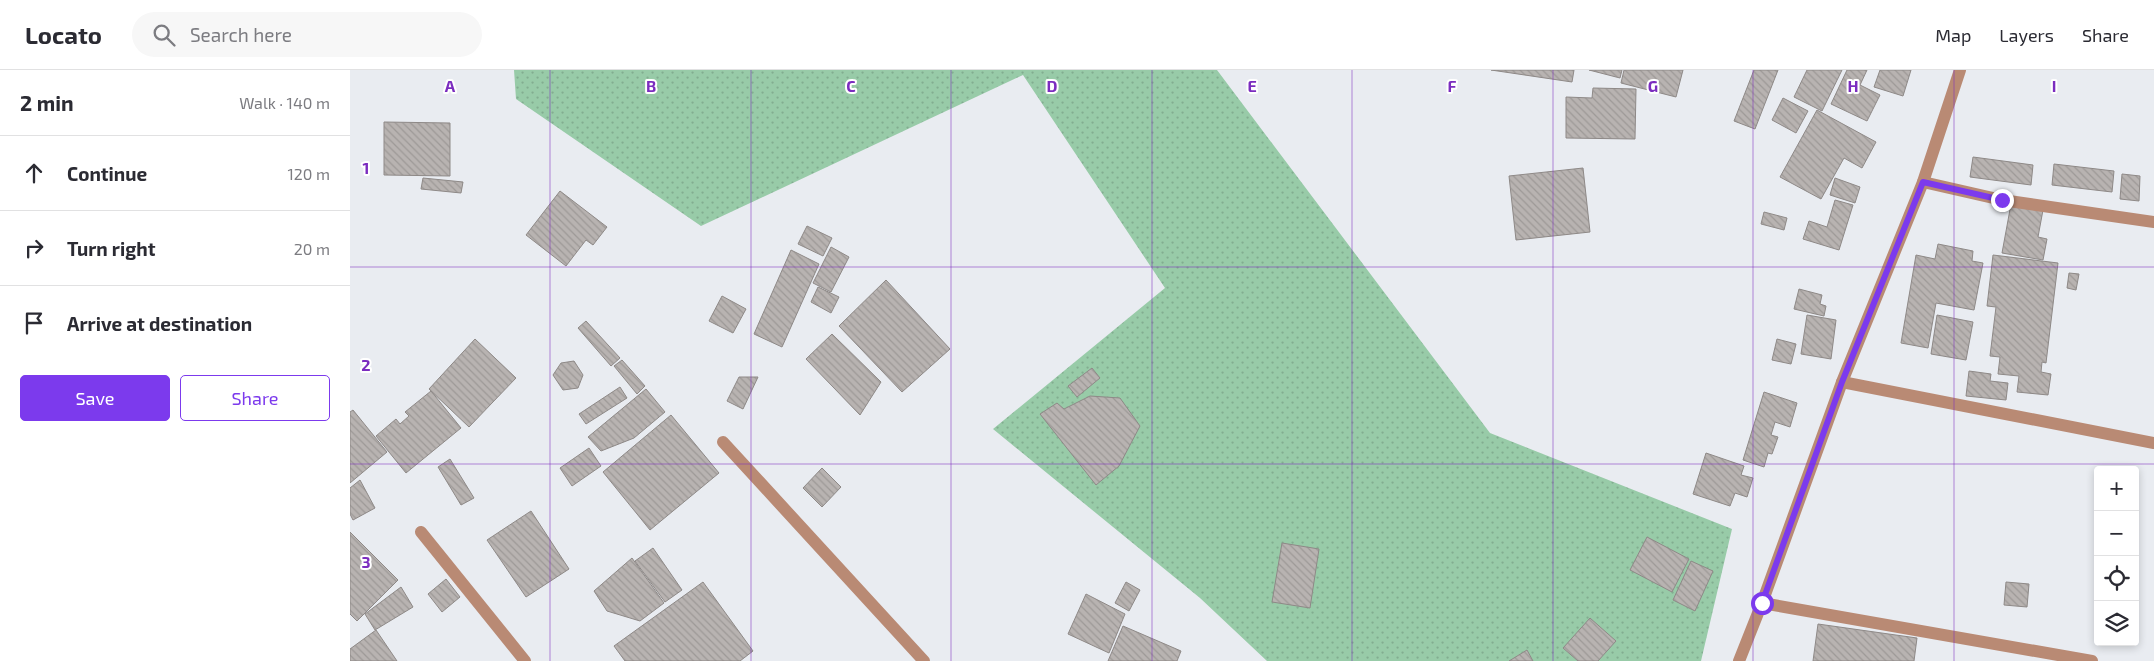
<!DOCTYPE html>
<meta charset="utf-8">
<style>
:root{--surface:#fff;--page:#f7f7f7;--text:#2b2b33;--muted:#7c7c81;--line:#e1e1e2;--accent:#7c3aed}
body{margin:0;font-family:"Exo 2",sans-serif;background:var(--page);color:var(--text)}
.controls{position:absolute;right:15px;bottom:15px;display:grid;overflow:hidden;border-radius:5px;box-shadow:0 2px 8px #0003}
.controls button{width:45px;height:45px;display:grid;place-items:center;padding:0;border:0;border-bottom:1px solid var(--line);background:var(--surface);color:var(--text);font:25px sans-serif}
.stop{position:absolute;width:15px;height:15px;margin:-11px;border:4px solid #7c3aed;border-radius:50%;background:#fff}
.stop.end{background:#7c3aed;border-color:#fff;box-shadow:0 1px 5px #0008}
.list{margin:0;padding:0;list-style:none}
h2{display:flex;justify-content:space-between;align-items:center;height:65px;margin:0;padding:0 20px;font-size:21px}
h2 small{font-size:16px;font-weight:400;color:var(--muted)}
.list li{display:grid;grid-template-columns:32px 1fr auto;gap:15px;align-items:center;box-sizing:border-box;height:75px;padding:0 20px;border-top:1px solid var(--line)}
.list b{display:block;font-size:19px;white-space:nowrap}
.list em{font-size:16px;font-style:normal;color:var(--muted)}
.actions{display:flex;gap:10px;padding:15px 20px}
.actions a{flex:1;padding:11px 0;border:1px solid var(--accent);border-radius:5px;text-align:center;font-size:18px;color:var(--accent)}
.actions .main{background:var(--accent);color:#fff}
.icon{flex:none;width:28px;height:28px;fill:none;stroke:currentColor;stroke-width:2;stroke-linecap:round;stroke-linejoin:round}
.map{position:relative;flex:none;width:1804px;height:591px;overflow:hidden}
header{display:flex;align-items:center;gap:30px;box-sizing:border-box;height:70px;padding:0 25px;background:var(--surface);border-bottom:1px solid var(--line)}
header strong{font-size:24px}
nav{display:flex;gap:28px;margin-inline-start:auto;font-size:18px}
.search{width:350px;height:45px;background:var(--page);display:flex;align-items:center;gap:12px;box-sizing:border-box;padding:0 18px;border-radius:28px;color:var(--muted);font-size:19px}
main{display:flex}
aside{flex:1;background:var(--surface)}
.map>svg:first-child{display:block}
.grass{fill:url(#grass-dots)}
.building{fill:url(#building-back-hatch);stroke:#8e8987}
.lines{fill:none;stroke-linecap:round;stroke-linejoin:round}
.minor{stroke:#b98a74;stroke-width:12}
.tertiary{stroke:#b98a74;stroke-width:12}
.route{stroke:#7c3aed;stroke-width:6}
.grid{fill:none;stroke:#7b2cbf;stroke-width:1;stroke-opacity:0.55}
.grid-label{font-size:16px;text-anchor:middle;font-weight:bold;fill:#7b2cbf;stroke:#fff;stroke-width:4;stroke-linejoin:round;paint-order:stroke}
</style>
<header>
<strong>Locato</strong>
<div class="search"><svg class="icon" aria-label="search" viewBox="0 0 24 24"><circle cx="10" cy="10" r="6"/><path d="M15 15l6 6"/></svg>Search here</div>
<nav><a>Map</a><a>Layers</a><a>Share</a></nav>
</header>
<main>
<aside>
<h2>2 min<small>Walk · 140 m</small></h2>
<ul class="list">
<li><svg class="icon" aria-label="ahead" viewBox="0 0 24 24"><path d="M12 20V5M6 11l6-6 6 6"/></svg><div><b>Continue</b></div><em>120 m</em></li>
<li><svg class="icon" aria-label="right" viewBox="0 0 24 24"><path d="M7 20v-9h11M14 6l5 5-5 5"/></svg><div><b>Turn right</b></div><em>20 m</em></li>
<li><svg class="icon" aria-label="arrive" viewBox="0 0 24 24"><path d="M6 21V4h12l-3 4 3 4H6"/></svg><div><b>Arrive at destination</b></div></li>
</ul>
<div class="actions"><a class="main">Save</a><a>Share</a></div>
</aside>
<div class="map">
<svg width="1804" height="591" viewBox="0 0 1804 591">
<defs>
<pattern id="grass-dots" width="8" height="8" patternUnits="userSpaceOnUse" patternTransform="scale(1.25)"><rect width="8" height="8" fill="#98cba8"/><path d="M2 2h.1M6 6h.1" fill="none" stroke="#82ad90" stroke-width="1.8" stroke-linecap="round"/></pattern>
<pattern id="building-back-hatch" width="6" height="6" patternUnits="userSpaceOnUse" patternTransform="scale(1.25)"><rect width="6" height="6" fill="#b8b3b1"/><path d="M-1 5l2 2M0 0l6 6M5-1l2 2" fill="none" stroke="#9d9997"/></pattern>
</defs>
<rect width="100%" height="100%" fill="#e9ecf1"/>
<polygon class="grass" points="164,0 867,0 1140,363 1382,459 1351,591 917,591 850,528 643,359 815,218 673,5 351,156 166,29"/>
<g class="building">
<polygon points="1141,0 1224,0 1222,12"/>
<polygon points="1239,0 1272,0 1270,8"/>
<polygon points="1274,0 1333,0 1326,27 1271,13"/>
<polygon points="1404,0 1428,0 1405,59 1384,51"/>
<polygon points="1457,0 1492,0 1472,41 1444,27"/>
<polygon points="1497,0 1517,0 1510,15 1530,25 1517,51 1481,34"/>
<polygon points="1530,0 1561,0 1553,26 1524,17"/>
<polygon points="1243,18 1286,19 1285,69 1216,68 1216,27 1242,28"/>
<polygon points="1433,28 1458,41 1446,63 1422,50"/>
<polygon points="1467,40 1526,72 1512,98 1494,88 1471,129 1430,107"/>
<polygon points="34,52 100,53 100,106 34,105"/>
<polygon points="1623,87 1683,95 1681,115 1620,107"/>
<polygon points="1704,94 1764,101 1762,122 1702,115"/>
<polygon points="1233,98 1240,162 1166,170 1159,106"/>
<polygon points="1772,104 1790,106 1789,131 1770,129"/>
<polygon points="73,108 113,112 111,123 71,119"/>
<polygon points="1485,108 1510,117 1505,133 1480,125"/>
<polygon points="210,121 257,157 243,175 236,170 216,196 176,165"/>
<polygon points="1485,130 1503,135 1489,180 1453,169 1459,151 1477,157"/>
<polygon points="1661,134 1693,140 1688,167 1697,169 1693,190 1652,183"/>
<polygon points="1414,142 1437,148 1434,160 1411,154"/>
<polygon points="457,156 482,168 473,186 448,174"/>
<polygon points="1588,174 1623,181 1622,191 1633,193 1624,240 1586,233 1578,278 1551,273 1566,185 1585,189"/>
<polygon points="481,177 499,187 481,222 463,213"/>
<polygon points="441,180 469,194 432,277 404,264"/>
<polygon points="1643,185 1708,193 1696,293 1692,292 1691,302 1701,304 1698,325 1667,322 1669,306 1648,304 1650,287 1640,286 1646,237 1637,236"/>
<polygon points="1719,203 1729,204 1726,220 1717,218"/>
<polygon points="536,210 600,279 552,322 489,256"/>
<polygon points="468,217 489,227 481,243 461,232"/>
<polygon points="1449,219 1472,225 1470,234 1476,236 1474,246 1444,239"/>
<polygon points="372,226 396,239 383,263 359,251"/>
<polygon points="1457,245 1486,250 1481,289 1451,284"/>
<polygon points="1587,245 1623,252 1616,290 1581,284"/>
<polygon points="236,251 270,288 261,296 228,258"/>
<polygon points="482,264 531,312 510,345 456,289"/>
<polygon points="125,269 166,308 119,357 79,319"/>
<polygon points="1427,269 1446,274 1441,294 1422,290"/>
<polygon points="272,290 295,316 287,324 264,296"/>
<polygon points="224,291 233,305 228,318 213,320 203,305 211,293"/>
<polygon points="742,298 750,308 727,327 718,316"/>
<polygon points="1619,301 1641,304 1640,311 1658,313 1656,330 1616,326"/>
<polygon points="389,307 408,307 393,339 377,331"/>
<polygon points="270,317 277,328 236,354 229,344"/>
<polygon points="296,319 315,342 284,368 251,381 238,367"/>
<polygon points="81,321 111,358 56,403 26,366 46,349 50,354 59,346 55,342"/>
<polygon points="1414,322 1447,333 1440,357 1425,352 1421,365 1428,367 1422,384 1418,383 1414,397 1393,390"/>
<polygon points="740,326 770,328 790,356 769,396 746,415 690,344 707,333 714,339"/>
<polygon points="3,340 37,382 0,413 0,342"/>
<polygon points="321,345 369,403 300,460 253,402"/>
<polygon points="239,378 251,396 222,416 210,398"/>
<polygon points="1356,383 1394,396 1391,405 1403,408 1397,427 1385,423 1380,436 1343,424"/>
<polygon points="100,389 124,428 111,435 88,397"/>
<polygon points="472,398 491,417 472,437 453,418"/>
<polygon points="10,410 25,438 3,450 0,444 0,418"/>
<polygon points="181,441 219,499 176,527 137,470"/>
<polygon points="0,462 48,510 7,551 0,544"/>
<polygon points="1297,467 1339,489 1322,522 1280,500"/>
<polygon points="932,473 969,479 960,538 922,532"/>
<polygon points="303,478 332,520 315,532 285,491"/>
<polygon points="282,488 314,533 290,551 257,541 244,521"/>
<polygon points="1341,491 1363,501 1345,541 1323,530"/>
<polygon points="96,509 110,527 92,542 78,524"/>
<polygon points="353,512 403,581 390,591 275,591 264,576"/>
<polygon points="776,512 790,520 779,541 765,533"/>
<polygon points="1656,512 1679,514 1677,537 1654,535"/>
<polygon points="51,517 63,537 25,560 15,544"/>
<polygon points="736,524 775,544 759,583 718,564"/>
<polygon points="1240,548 1266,571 1248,591 1228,591 1213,578"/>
<polygon points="1468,554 1567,568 1564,591 1463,591"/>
<polygon points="773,556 831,581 827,591 758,591"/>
<polygon points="26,560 47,591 0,591 0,579"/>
<polygon points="1177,580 1183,591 1159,591"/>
</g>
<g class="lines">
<g class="minor">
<polyline points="1573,112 1652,130 1804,152"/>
<polyline points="1492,312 1804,373"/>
<polyline points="373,372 574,591"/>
<polyline points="71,462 175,591"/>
<polyline points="1412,533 1742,591"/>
</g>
<polyline class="tertiary" points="1389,591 1412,533 1492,312 1573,112 1610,0"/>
</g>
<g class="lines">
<polyline class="route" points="1412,533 1492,312 1573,112 1652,130"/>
</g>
<path class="grid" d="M 200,0 L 200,591M 401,0 L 401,591M 601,0 L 601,591M 802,0 L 802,591M 1002,0 L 1002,591M 1203,0 L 1203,591M 1403,0 L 1403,591M 1604,0 L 1604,591M 0,197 L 1804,197M 0,394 L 1804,394"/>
<g class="grid-label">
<text x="100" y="22">A</text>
<text x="301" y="22">B</text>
<text x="501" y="22">C</text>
<text x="702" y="22">D</text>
<text x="902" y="22">E</text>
<text x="1102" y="22">F</text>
<text x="1303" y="22">G</text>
<text x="1503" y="22">H</text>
<text x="1704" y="22">I</text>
<text x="16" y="104">1</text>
<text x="16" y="301">2</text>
<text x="16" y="498">3</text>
</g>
</svg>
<div class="controls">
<button>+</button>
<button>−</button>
<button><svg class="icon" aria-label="locate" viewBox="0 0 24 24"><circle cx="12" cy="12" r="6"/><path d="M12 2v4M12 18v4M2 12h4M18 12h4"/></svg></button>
<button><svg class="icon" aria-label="layers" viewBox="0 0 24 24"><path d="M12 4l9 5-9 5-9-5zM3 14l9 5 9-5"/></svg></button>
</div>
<div class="stop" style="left:1412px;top:533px"></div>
<div class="stop end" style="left:1652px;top:130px"></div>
</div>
</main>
